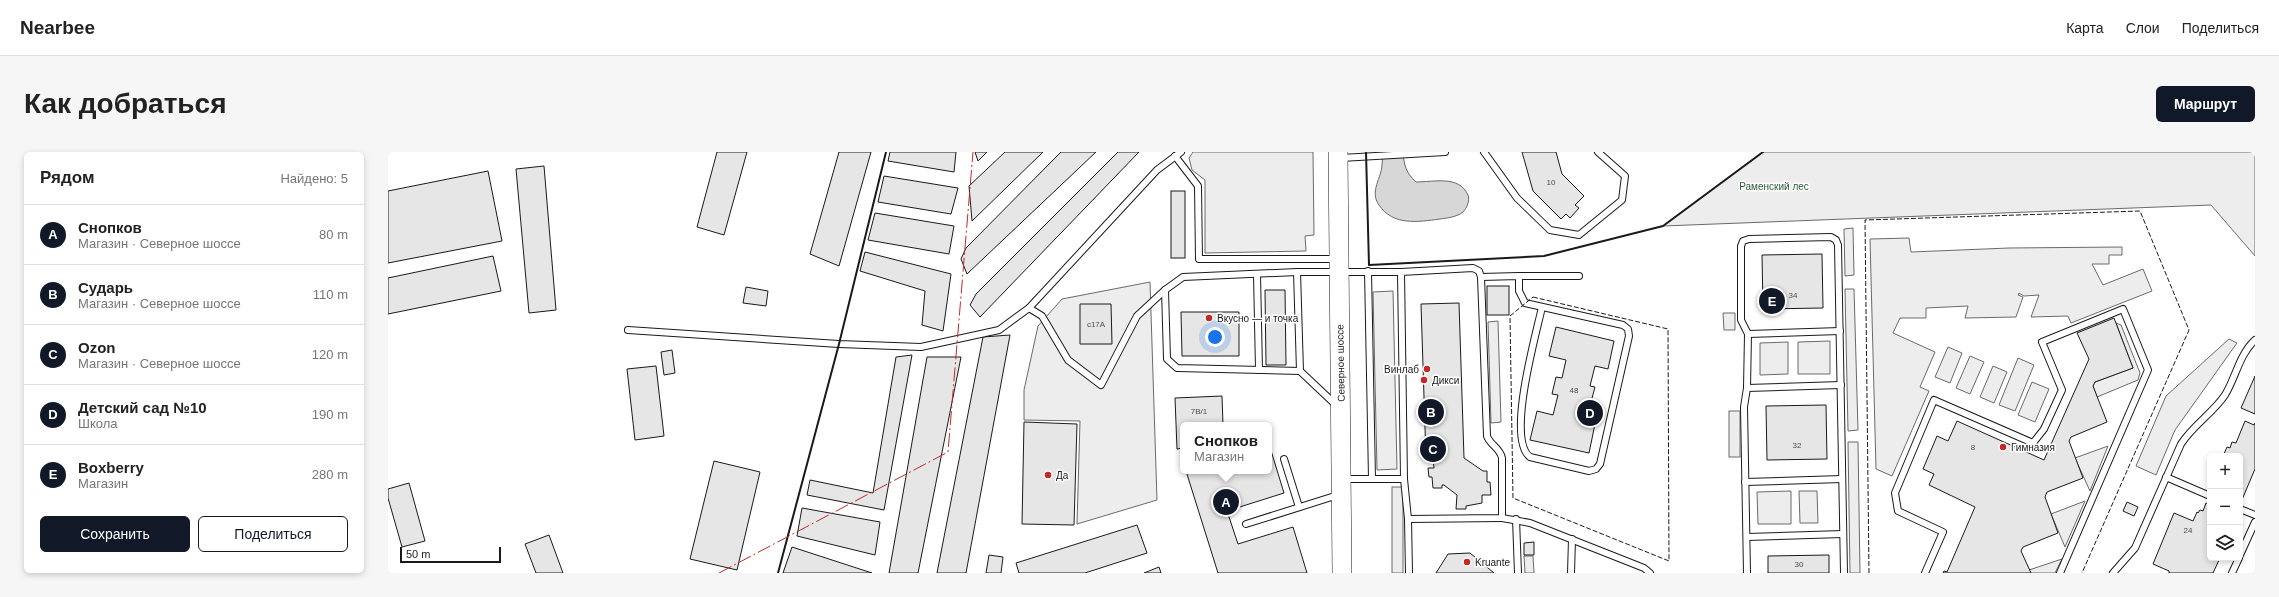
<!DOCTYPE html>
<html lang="ru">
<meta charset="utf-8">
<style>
:root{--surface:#fff;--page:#f6f6f6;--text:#222;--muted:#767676;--line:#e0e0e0;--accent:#111827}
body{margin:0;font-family:Helvetica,sans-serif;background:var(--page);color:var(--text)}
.controls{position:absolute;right:12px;bottom:12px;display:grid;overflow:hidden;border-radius:6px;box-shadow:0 2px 6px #0003}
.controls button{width:36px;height:36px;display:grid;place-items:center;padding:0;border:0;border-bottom:1px solid var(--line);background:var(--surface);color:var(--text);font:20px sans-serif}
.scale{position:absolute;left:12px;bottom:10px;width:101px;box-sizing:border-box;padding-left:4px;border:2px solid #1a1a1a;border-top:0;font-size:11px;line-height:14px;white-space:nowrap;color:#1a1a1a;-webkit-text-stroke:3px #fff;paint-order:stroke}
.you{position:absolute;left:827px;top:185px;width:14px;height:14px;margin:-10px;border:3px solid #fff;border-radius:50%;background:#1a73e8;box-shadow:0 0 0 6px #1a73e833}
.badge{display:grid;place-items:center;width:26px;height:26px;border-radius:50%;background:var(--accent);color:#fff;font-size:13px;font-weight:700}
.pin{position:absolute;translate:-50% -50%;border:2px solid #fff;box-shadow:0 1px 4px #0006}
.popup{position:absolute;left:792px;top:270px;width:92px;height:52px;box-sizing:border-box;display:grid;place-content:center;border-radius:6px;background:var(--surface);filter:drop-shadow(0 1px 3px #0005);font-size:13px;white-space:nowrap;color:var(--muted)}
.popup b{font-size:15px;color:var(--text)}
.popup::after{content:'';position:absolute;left:50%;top:100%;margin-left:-8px;border:8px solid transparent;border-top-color:var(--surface)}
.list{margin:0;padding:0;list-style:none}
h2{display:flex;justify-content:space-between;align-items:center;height:52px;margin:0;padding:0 16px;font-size:17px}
h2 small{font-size:13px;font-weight:400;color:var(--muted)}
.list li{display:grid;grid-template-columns:26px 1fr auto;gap:12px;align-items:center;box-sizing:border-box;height:60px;padding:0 16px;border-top:1px solid var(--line)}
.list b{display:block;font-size:15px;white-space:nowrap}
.list p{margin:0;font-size:13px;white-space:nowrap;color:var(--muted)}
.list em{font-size:13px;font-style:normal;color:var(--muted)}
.actions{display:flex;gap:8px;padding:12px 16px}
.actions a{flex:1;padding:9px 0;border:1px solid var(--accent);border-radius:6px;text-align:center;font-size:14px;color:var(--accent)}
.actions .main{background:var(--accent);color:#fff}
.icon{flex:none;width:22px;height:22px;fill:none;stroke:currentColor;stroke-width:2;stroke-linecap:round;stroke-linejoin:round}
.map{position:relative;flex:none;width:1867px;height:421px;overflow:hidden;border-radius:6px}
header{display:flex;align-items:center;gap:24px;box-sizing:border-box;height:56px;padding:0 20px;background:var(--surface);border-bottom:1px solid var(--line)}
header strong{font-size:19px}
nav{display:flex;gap:22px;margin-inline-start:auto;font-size:14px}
.intro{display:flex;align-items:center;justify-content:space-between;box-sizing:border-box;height:96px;padding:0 24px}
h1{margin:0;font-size:28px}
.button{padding:10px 18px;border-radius:6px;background:var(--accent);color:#fff;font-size:14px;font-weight:700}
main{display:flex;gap:24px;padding:0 24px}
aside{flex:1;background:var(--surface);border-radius:6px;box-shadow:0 2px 6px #0003}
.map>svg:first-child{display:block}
.built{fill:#ededed;stroke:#6a6a6a}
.water{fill:#d7d7d7;stroke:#6a6a6a}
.building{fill:#e6e6e6;stroke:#1a1a1a}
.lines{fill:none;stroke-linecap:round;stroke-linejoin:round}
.lane-casing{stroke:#1a1a1a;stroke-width:8}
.primary-casing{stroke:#1a1a1a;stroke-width:20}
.lane{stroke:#fff;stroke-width:6}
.primary{stroke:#fff;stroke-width:19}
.fence{stroke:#1a1a1a;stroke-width:1;stroke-dasharray:5 2;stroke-linecap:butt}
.wall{stroke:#1a1a1a;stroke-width:2}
.power{stroke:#c62828;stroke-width:1;stroke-dasharray:14 3 2 3;stroke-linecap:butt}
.poi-dot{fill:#c62828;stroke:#fff;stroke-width:1.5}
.labels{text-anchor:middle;stroke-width:3;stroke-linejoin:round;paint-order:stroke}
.number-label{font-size:8px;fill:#4d4d4d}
.park-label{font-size:10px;fill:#2b5a34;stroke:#fff}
.poi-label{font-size:10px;fill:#1a1a1a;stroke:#fff;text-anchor:start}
.street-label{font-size:10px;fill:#1a1a1a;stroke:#fff}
</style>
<header>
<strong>Nearbee</strong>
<nav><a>Карта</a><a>Слои</a><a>Поделиться</a></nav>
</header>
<div class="intro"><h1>Как добраться</h1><a class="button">Маршрут</a></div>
<main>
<aside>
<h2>Рядом<small>Найдено: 5</small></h2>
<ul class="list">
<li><span class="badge">A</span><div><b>Снопков</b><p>Магазин · Северное шоссе</p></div><em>80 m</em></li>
<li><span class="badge">B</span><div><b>Сударь</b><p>Магазин · Северное шоссе</p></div><em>110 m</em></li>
<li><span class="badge">C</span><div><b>Ozon</b><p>Магазин · Северное шоссе</p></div><em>120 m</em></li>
<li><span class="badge">D</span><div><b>Детский сад №10</b><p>Школа</p></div><em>190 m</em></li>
<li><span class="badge">E</span><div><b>Boxberry</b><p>Магазин</p></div><em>280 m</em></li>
</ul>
<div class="actions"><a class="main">Сохранить</a><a>Поделиться</a></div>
</aside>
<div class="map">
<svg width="1867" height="421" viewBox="0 0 1867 421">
<rect width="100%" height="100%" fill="#fff"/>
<g class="built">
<polygon points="805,0 925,0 926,83 917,84 918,99 817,101 817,28 804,18 801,6"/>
<polygon points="1375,0 1867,0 1867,104 1823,53 1275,74"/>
<polygon points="1465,76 1466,123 1457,124 1456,77"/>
<polygon points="1521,86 1523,100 1621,96 1734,95 1734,103 1721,103 1721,112 1704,112 1715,133 1755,117 1764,139 1683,171 1680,164 1643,165 1651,143 1636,144 1631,141 1630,143 1635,145 1628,165 1577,166 1580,154 1538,156 1538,166 1512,166 1505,181 1547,200 1532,235 1541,239 1504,324 1488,317 1482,87"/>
<polygon points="762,130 769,348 689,372 692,269 636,268 636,238 650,174 674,147"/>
<polygon points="1457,137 1466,137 1470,278 1460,279"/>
<polygon points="1005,139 1009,317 989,318 985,140"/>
<polygon points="1335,161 1347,161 1347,178 1336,178"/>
<polygon points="1110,169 1113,270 1103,271 1100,170"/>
<polygon points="1728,171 1733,173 1752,221 1750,228 1709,245 1705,234 1707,230 1745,216"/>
<polygon points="1841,187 1849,191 1787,278 1768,323 1748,314 1778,244"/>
<polygon points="1442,189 1442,222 1410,222 1410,190"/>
<polygon points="1400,190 1400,222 1372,223 1372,191"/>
<polygon points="1560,195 1574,201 1562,231 1547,225"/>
<polygon points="1582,204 1596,210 1582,242 1568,236"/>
<polygon points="1630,206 1646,213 1627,259 1611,253"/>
<polygon points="1605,214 1619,220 1606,251 1592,245"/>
<polygon points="1644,230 1661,237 1647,270 1630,263"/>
<rect x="1341" y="259" width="11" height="46"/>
<polygon points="1460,290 1470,290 1472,421 1462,421"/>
<polygon points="1720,294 1702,339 1687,306"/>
<rect x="1004" y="335" width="11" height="86"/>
<polygon points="1403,339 1403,372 1370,372 1369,340"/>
<polygon points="1411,339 1429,339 1430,371 1412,371"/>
<polygon points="1697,349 1677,395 1663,362"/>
<polygon points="1136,404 1145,404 1146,421 1137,421"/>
<polygon points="1674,407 1667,421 1643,421 1641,418"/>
</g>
<path class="water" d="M 993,0 L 1015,0 C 1016,13 1018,21 1028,30 C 1046,30 1071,23 1080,43 C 1082,48 1079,56 1075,60 C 1069,65 1059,66 1052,67 C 1030,70 1005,74 991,53 C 981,39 994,26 994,12 C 995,8 994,4 993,0 Z"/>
<g class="building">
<polygon points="329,0 359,0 336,83 309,75"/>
<polygon points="451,0 483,0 451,114 422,102"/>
<polygon points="502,0 568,0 566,20 500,9"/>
<polygon points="587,0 599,0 590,9"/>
<polygon points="617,0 655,0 584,69 581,34"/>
<polygon points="673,0 708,0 579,122 573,107 578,96"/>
<polygon points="730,0 751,0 592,165 582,153 588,142"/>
<polygon points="1134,0 1168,0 1174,22 1196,44 1187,53 1191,56 1182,66 1178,62 1173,67 1145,39"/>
<polygon points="156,14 168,158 141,161 128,17"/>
<polygon points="100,19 114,89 0,111 0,39"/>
<polygon points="496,24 570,36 563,62 490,50"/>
<rect x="783" y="39" width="14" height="67"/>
<polygon points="487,61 566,74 561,102 480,88"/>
<polygon points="477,100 563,122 555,179 534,173 537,139 472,119"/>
<polygon points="1434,102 1435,156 1375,157 1374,103"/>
<polygon points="105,104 113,139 0,162 0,126"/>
<rect x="1099" y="134" width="22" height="29"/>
<polygon points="358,135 380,139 378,154 355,151"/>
<polygon points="877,138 897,138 898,213 878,213"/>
<polygon points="1071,151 1076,306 1095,319 1099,319 1099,330 1102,330 1103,343 1094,343 1094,351 1078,354 1078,357 1068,357 1069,343 1056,333 1054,333 1054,336 1045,336 1044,325 1041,325 1040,316 1046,316 1045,307 1038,307 1033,152"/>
<polygon points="692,152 723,152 724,192 692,192"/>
<polygon points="793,160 851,160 851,204 794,204"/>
<polygon points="1726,166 1745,216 1707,230 1705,234 1719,270 1683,285 1681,289 1695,326 1659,340 1657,345 1670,381 1635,395 1633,399 1643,421 1555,421 1556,419 1559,420 1587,355 1541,333 1546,322 1535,317 1549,284 1560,289 1569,269 1656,308 1701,207 1689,181"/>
<polygon points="1168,175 1226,189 1220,217 1207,214 1202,234 1207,235 1203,250 1199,249 1194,270 1207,272 1201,301 1142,288 1149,259 1165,263 1170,243 1164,242 1168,225 1174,226 1178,208 1161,204"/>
<polygon points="622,183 578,421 549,421 595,185"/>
<polygon points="284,198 287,221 276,223 273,200"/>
<polygon points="524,203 496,358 419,343 422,328 485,341 508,205"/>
<polygon points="539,205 573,205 530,421 501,421"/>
<polygon points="268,214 276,284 247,288 239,217"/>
<polygon points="1867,224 1867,262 1853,256"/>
<polygon points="834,244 835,273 795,273 795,296 789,297 787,246"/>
<polygon points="1438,253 1439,307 1379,308 1378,254"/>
<polygon points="1857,269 1866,273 1867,271 1867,317 1853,350 1852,304 1835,304 1839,295 1842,296 1844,290 1848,291"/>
<polygon points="636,270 689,272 686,373 634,372"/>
<polygon points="881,292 896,341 839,359 850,392 905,375 919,421 830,421 798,319 881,319"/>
<polygon points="326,309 372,320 349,418 302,407"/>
<polygon points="21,331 37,389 14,395 0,346 0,337"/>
<polygon points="1739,350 1750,355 1746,364 1735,359"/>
<polygon points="1818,351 1822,353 1822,406 1832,406 1825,421 1781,421 1781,419 1765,412 1786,361 1805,369 1809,360 1810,361 1812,358 1815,359"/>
<polygon points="414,356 492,370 487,403 409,384"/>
<polygon points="749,373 759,401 697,421 631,421 628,411"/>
<polygon points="161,383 175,421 148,421 137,392"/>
<polygon points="1146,390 1146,403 1136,403 1136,391"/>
<polygon points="404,395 484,421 395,421"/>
<polygon points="1082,401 1106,421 1048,421 1060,402"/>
<polygon points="601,403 615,405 613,421 598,421"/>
<polygon points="1441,403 1441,421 1380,421 1380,404"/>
<polygon points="771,415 773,421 756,421"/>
</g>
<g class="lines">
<g class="lane-casing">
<g id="lane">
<polyline points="1096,0 1129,46 1162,78 1191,83 1234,48 1237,24 1210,0"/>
<polyline points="787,4 810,34 811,107 949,107"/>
<polyline points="953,6 1057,0"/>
<polyline points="980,119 984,327"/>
<polyline points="909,120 912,219"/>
<polyline points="869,122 871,218"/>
<polyline points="1131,124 1191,124"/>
<path d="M 1093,125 L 1131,124 L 1131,139 L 1137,151 L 1235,173 L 1240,177 L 1241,184 L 1212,312 L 1208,317 L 1201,319 L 1142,305 C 1118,287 1148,183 1154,155"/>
<polyline points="641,156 654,164 680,208 713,233 749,164 777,138"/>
<polyline points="240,178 451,192 533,195 611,178 641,156 769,18 793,0"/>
<polyline points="1360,182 1452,179"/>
<polyline points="1359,236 1453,233"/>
<path d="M 948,253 L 912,219 L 789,216 L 779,207 L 777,138 L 795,125 L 909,120 L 1013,120 L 1085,116 L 1091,119 L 1093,125 L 1099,284 C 1102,293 1112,296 1114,306 L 1114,366 L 1020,367 L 1016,327 L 1013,120"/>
<polyline points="896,307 911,355"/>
<polyline points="1778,325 1822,344"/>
<polyline points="955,327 1016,327"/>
<polyline points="1357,330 1454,327"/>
<polyline points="1852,357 1867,363"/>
<polyline points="1114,366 1142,371 1256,416 1262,421"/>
<polyline points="1020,367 1021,421"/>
<polyline points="1128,367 1130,421"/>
<polyline points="858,372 950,343"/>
<polyline points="1359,385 1455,382"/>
<polyline points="1852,403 1867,370"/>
<polyline points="1183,421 1184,387"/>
<polyline points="1359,421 1356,255 1359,236 1360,182 1353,168 1353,94 1355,89 1361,87 1443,85 1448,88 1450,93 1456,421"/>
<polyline points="1537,421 1555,380 1510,359 1507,341 1546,248 1645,291 1656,277 1674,238 1654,190 1735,157 1760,218 1672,421"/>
<path d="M 1725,421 L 1747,396 L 1793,292 C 1805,273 1825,261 1837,243 C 1848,225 1851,203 1867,188"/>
<polyline points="1844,421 1851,406"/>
</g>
</g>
<g class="primary-casing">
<polyline id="primary" points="950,0 954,421"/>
</g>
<use href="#lane" class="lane"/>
<use href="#primary" class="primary"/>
<g class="fence">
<polygon points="1145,145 1280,177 1281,409 1125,346 1122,164"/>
<polyline points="1481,421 1477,68 1752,59 1801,178 1694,421"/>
</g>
<g class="wall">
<polyline points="978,0 981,113 1156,104 1275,74 1375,0"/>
<polyline points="390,421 451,192 498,0"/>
</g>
<polyline class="power" points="331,421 560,300 585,0"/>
</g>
<g class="poi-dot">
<circle cx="821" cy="166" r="4"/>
<circle cx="1039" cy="217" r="4"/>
<circle cx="1036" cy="228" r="4"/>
<circle cx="1615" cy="295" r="4"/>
<circle cx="660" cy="323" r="4"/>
<circle cx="1079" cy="410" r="4"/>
</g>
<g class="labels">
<g class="number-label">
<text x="1163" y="33">10</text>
<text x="1405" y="146">34</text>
<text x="708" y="175">с17А</text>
<text x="1186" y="241">48</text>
<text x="811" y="262">7В/1</text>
<text x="1409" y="296">32</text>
<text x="1585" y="298">8</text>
<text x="1800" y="381">24</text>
<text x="1411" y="415">30</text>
</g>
<g class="park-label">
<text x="1386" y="38">Раменский лес</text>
</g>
<g class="poi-label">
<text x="829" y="170">Вкусно — и точка</text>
<text x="1031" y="221" text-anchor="end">Винлаб</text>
<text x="1044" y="232">Дикси</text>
<text x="1623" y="299">Гимназия</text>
<text x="668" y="327">Да</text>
<text x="1087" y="414">Kruante</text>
</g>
<g class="street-label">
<text transform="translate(952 211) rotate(-91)" y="4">Северное шоссе</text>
</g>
</g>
</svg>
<div class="controls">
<button>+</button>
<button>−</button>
<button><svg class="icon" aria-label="layers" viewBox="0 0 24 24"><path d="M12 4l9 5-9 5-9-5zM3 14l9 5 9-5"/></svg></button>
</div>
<div class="scale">50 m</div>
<div class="you"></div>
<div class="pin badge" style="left:838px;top:350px">A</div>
<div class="popup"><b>Снопков</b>Магазин</div>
<div class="pin badge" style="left:1043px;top:260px">B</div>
<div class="pin badge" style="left:1045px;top:297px">C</div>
<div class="pin badge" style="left:1202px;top:261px">D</div>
<div class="pin badge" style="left:1384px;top:149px">E</div>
</div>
</main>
